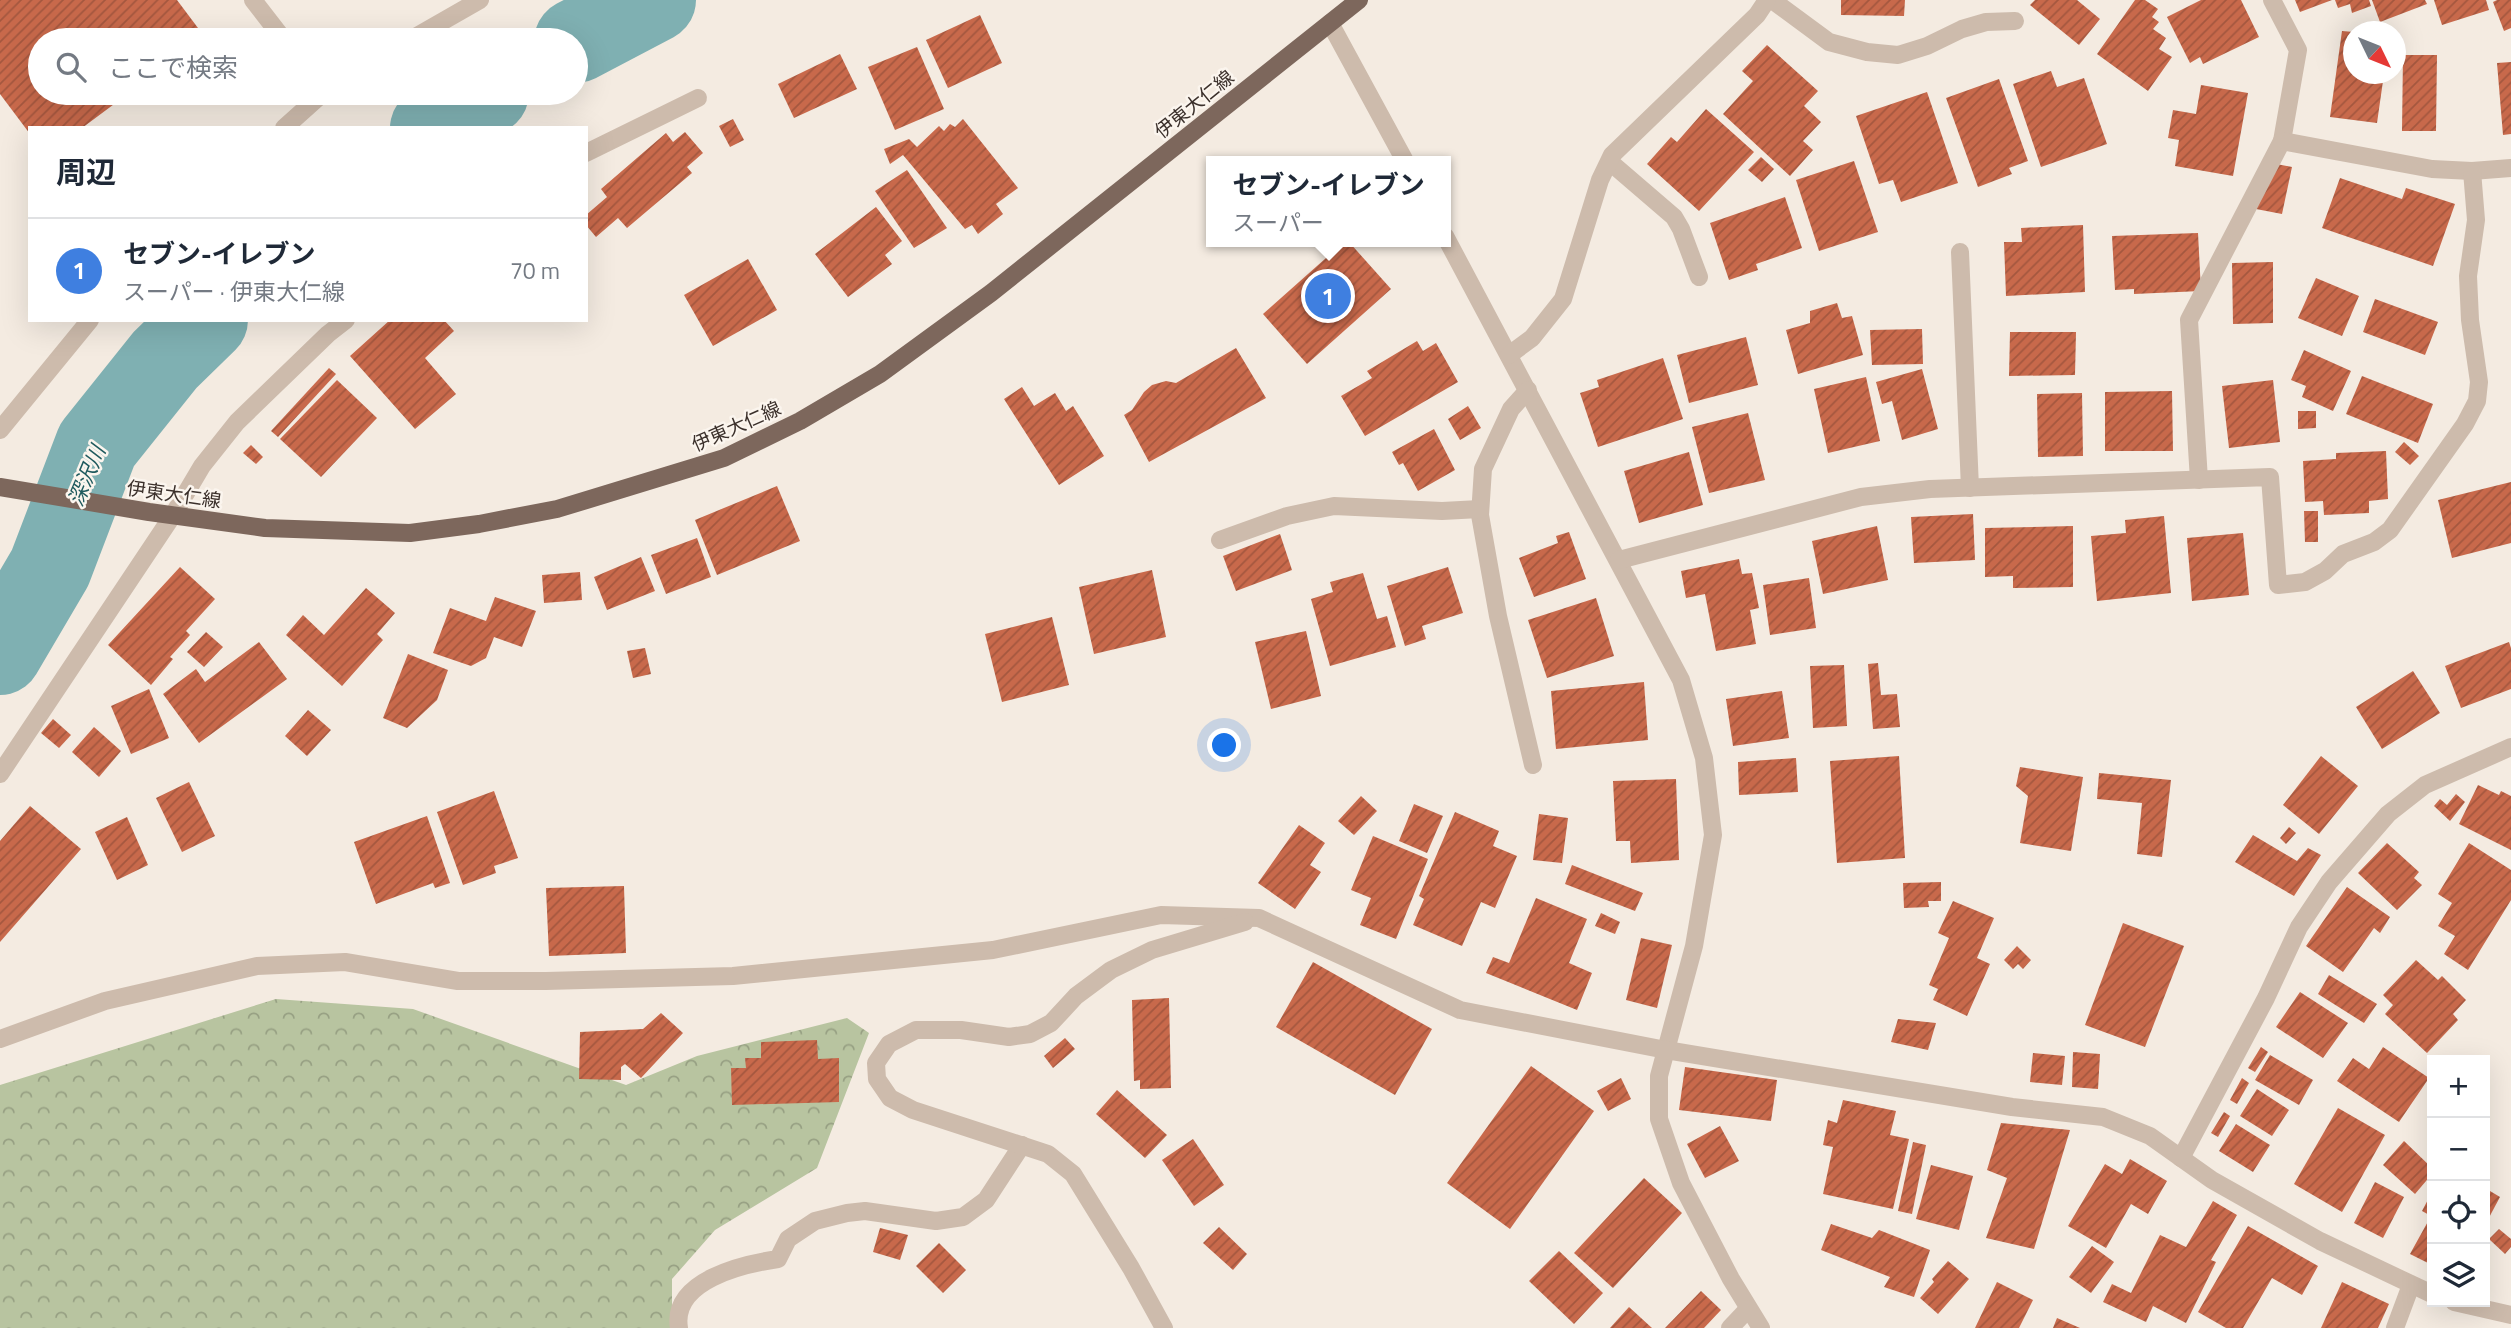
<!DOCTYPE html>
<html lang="ja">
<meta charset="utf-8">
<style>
:root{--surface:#fff;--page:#f6f6f7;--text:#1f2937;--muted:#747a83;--line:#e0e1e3;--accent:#0f766e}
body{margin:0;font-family:"Titillium Web","Noto Sans JP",sans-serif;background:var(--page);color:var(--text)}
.controls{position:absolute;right:21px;bottom:21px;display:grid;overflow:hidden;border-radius:0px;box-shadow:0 7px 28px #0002}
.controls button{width:63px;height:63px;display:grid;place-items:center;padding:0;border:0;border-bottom:2px solid var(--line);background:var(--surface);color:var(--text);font:35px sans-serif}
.compass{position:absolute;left:2343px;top:21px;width:63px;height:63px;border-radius:50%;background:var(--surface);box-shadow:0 7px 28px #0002;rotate:133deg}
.you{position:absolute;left:1225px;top:746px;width:24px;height:24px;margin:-18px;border:5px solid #fff;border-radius:50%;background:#1a73e8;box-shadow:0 0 0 10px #1a73e833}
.badge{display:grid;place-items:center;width:46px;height:46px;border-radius:50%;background:var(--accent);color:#fff;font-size:23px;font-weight:700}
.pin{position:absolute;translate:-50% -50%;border:4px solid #fff;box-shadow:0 2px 7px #0006}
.popup{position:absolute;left:1206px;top:156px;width:245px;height:91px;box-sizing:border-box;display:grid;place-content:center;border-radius:0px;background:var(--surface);filter:drop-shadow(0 2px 5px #0005);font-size:23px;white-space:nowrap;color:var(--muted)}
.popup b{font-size:26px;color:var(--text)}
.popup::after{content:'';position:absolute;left:50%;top:100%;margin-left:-14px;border:14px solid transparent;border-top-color:var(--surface)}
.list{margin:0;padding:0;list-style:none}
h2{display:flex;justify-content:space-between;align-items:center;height:91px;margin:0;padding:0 28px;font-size:30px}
h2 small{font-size:23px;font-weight:400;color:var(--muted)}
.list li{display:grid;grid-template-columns:46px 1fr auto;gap:21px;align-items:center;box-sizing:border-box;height:105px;padding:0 28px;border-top:2px solid var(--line)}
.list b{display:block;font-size:26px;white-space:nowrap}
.list p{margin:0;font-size:23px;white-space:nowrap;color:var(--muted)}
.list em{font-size:23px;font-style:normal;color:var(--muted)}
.icon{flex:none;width:38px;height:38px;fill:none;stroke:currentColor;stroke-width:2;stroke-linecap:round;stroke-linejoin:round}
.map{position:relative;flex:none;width:2511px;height:1328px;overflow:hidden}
.search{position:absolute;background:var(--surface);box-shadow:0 7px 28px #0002;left:28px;top:28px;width:560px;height:77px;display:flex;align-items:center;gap:18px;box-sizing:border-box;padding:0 24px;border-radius:38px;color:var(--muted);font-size:26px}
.panel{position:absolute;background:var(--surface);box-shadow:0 7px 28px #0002;left:28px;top:126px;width:560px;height:196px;border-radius:0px}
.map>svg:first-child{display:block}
.forest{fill:url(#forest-crowns)}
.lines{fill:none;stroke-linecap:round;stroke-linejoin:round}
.river{stroke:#7fb0b2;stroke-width:84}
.building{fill:url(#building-hatch)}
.minor{stroke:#cdbbac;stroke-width:18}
.major{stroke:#7d675c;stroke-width:18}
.labels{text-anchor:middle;stroke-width:5;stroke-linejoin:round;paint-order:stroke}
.street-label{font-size:19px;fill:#3b302b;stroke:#fbf5ee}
.water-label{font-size:21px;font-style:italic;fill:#1f5a5e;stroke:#fbf5ee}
</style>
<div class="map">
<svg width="2511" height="1328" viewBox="0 0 2511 1328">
<defs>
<pattern id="forest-crowns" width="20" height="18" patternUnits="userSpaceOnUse" patternTransform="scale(1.75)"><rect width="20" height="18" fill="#b8c4a0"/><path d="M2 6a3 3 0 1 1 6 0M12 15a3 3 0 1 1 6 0" fill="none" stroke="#97a083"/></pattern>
<pattern id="building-hatch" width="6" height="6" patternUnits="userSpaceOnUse" patternTransform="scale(1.75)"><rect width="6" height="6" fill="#c8694b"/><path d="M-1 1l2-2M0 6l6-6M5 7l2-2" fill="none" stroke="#a4573f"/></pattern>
</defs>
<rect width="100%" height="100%" fill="#f4ebe1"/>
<polygon class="forest" points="276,999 413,1009 626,1085 697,1056 847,1018 869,1033 817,1168 715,1230 672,1279 672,1328 0,1328 0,1085"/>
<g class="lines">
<g class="river">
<polyline points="576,41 654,0"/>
<polyline points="432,128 487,93"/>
<polyline points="0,653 50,568 97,445 165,360 206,320"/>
</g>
</g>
<g class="building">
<polygon points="0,0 177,0 204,36 199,40 40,40 40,93 129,93 82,128 30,128 30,134 0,94"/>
<polygon points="1841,0 1905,0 1904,16 1841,15"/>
<polygon points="2035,0 2077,0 2100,19 2079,45 2030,5"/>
<polygon points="2135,0 2145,0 2158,9 2152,17 2159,22 2153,29 2166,38 2159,49 2172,57 2148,91 2097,54"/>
<polygon points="2201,0 2241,0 2259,37 2203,64 2200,57 2190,63 2167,17"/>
<polygon points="2295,0 2332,0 2300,12"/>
<polygon points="2335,0 2369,0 2371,6 2352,13 2350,4 2338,8"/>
<polygon points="2372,0 2425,0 2427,4 2380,22"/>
<polygon points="2434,0 2486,0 2489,10 2442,25"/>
<polygon points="2497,0 2511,0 2511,28 2504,31 2493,2"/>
<polygon points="980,15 1002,63 948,88 926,40"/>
<polygon points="2342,31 2354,32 2354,74 2384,74 2377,123 2330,117"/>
<polygon points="1767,45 1818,91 1804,106 1821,122 1803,141 1813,150 1790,176 1723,114 1753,81 1742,71"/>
<polygon points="917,47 944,109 895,130 868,67"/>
<polygon points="840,54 857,89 794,118 778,84"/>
<polygon points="2403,55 2437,55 2436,131 2402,131"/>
<polygon points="2511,62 2511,134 2503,135 2497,63"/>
<polygon points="2051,71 2057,87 2084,78 2107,144 2041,167 2013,84"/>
<polygon points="1999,79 2028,161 2009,168 2012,174 1978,187 1946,98"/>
<polygon points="2201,85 2248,93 2233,176 2175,166 2179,140 2168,138 2173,110 2196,114"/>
<polygon points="1927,92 1958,183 1901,202 1893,180 1879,184 1856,116"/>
<polygon points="1706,109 1754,152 1699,211 1647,164 1671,137 1677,142"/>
<polygon points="733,119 744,140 730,147 719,126"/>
<polygon points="963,119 1018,188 996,204 1003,214 978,234 972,225 965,229 903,155 890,164 884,149 909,139 917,147 939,126 944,131 950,124 955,127"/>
<polygon points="685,132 703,153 687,167 692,173 627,228 618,218 596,237 586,225 586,215 607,197 601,189 666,133 673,142"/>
<polygon points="1761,157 1774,169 1762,182 1748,170"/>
<polygon points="1854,161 1878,232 1819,251 1796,180"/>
<polygon points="2266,162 2292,167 2282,214 2256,209"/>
<polygon points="907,170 947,228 914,248 875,191"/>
<polygon points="2340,178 2402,199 2406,188 2455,204 2433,266 2322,228"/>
<polygon points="1785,197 1802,248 1756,264 1758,270 1729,280 1710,223"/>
<polygon points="876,207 902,241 885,255 892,264 848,297 815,254"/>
<polygon points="2083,225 2085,292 2006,296 2004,242 2022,242 2021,228"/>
<polygon points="2198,233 2201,291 2134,294 2134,289 2115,290 2112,236"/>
<polygon points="1344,242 1349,242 1391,289 1307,364 1263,314"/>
<polygon points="748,259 777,310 713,346 684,295"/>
<polygon points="2273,262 2273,323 2233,324 2232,263"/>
<polygon points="2316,278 2359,296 2342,336 2298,318"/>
<polygon points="2375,299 2438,322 2425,355 2363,332"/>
<polygon points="1837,303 1842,318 1852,316 1863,355 1798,374 1786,330 1810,323 1810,311"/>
<polygon points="390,320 444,320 454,331 425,358 456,394 415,429 350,356"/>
<polygon points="1922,329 1923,364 1872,365 1870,330"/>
<polygon points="2010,332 2076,332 2075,375 2009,376"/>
<polygon points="1746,337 1758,385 1689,403 1677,355"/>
<polygon points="1417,341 1423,351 1436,343 1458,382 1365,436 1341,396 1372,378 1367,371"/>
<polygon points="1236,348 1266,398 1149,462 1124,415 1132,410 1144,392 1152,385 1166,381 1176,383"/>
<polygon points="2304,350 2351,371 2333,411 2302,397 2306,386 2291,380"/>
<polygon points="1663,358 1683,419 1598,447 1580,393 1599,387 1597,380"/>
<polygon points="329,368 336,374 278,437 271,431"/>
<polygon points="1922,369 1938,429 1902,440 1892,401 1882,404 1876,382"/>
<polygon points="2362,376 2433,404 2418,443 2346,414"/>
<polygon points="1866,377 1880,441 1828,453 1814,389"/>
<polygon points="337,380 377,418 321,477 280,439"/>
<polygon points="2273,380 2280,442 2229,448 2222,386"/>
<polygon points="1022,387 1034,406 1055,393 1066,411 1073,406 1104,456 1059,485 1004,399"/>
<polygon points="2172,391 2173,451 2105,451 2105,392"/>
<polygon points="2082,393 2083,456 2038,457 2037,394"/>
<polygon points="1468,406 1481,428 1460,440 1448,419"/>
<polygon points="2298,411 2316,411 2316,428 2298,429"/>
<polygon points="1748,413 1765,480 1709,493 1692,427"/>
<polygon points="1434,429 1455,470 1418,491 1403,463 1399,465 1392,452"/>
<polygon points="2404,442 2419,456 2410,465 2395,452"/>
<polygon points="251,445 263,457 256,464 243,453"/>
<polygon points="2386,451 2388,499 2369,501 2369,513 2324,515 2323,501 2305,502 2303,461 2336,459 2336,453"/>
<polygon points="1689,452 1703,505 1639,523 1624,471"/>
<polygon points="2511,482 2511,543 2452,558 2438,500"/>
<polygon points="777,486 800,541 717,575 695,520"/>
<polygon points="2304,511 2318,511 2318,542 2305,542"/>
<polygon points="1973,514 1975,560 1914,563 1911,517"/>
<polygon points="2164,516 2171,593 2097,601 2091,536 2126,533 2125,520"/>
<polygon points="1877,526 1888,580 1823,594 1812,541"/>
<polygon points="2073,526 2073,587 2013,588 2013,576 1985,577 1985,528"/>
<polygon points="1569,532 1586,579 1534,597 1519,558 1558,543 1556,536"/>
<polygon points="2243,533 2249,595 2192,601 2187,538"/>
<polygon points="1280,534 1292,570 1236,591 1223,556"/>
<polygon points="697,538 711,577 666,594 651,555"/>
<polygon points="641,557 655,591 607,610 594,577"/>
<polygon points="1739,559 1742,574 1752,573 1759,608 1750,610 1756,644 1716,651 1705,594 1686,598 1681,571"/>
<polygon points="180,567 215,599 186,631 190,635 170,657 173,659 151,685 108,645"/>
<polygon points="1448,567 1463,613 1422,626 1426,639 1405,646 1387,586"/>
<polygon points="1152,570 1166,637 1094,654 1079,587"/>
<polygon points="580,572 582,600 544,603 542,575"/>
<polygon points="1363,573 1377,619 1387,616 1396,647 1330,666 1311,599 1333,592 1330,582"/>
<polygon points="1809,578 1816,628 1770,635 1763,585"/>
<polygon points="366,588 395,613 377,634 383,640 342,686 286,635 303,615 324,635"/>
<polygon points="495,597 536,611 522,647 494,637 486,658 471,666 433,653 450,608 486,621"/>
<polygon points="1596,598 1614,656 1547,678 1528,620"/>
<polygon points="1052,617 1069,685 1002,702 985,634"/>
<polygon points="1306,631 1321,696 1271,709 1255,642"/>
<polygon points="206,632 223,647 204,667 187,652"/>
<polygon points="259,642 287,679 199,743 163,694 196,669 205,682"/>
<polygon points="2509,642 2511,648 2511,689 2461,708 2445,666"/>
<polygon points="645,648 651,674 633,678 627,651"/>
<polygon points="408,654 448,670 437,700 407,728 383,718"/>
<polygon points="1878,663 1881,695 1897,694 1900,727 1873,729 1868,664"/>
<polygon points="1844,665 1847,726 1813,728 1810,666"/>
<polygon points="2413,671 2440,713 2382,749 2356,707"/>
<polygon points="1644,682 1648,740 1556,749 1551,691"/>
<polygon points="149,689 169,738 131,754 111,706"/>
<polygon points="1782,691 1789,738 1733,746 1726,699"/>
<polygon points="308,710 331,730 307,756 285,736"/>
<polygon points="53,719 71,735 59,748 41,733"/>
<polygon points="94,727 121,751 99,777 72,752"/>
<polygon points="1899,756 1905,858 1837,863 1830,761"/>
<polygon points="2321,756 2358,786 2319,834 2283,805"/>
<polygon points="1796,758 1798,792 1739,795 1738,762"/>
<polygon points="2020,767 2083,777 2071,851 2020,843 2028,796 2016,786"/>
<polygon points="2099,773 2171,780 2162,857 2137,854 2142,803 2097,799"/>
<polygon points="1676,779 1679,860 1631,863 1630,841 1616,841 1613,781"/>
<polygon points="189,782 215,836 182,852 156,798"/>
<polygon points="2478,785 2499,795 2501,791 2511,796 2511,850 2459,824"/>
<polygon points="494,791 518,858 494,866 496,873 463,885 437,812"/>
<polygon points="2456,794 2465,802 2450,821 2434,806 2440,799 2447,805"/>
<polygon points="1361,796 1377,811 1354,835 1338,821"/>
<polygon points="1414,804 1443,816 1427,853 1399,841"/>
<polygon points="30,806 81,849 0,942 0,841"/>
<polygon points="1455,812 1499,831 1493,846 1517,856 1495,908 1481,902 1462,946 1413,925 1424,899 1419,896"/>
<polygon points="1539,814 1568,818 1562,863 1533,860"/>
<polygon points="427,816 450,883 435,888 433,883 376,904 354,842"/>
<polygon points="127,817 148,865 117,880 95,832"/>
<polygon points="1299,825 1325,843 1310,865 1321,872 1295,909 1258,883"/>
<polygon points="2289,827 2296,833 2286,844 2280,838"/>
<polygon points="2253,835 2297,861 2308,848 2321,855 2294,896 2235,862"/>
<polygon points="1373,836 1428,859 1396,939 1360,925 1371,898 1351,890"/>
<polygon points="2387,843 2419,872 2414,878 2422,885 2397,910 2358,873"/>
<polygon points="2469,843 2511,870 2511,900 2468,970 2444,954 2455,936 2438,926 2452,903 2438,894"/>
<polygon points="1572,865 1643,893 1635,911 1565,884"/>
<polygon points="1941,882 1941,901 1928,901 1929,907 1904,908 1903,883"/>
<polygon points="624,886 626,953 549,956 546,888"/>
<polygon points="2347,887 2390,917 2380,933 2374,928 2343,972 2306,946"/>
<polygon points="1536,898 1587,919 1569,963 1592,973 1577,1010 1486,973 1493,957 1509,963"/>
<polygon points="1953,901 1994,918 1977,958 1990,964 1967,1016 1933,1000 1938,989 1929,985 1949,938 1938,933"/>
<polygon points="1601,913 1620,922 1615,934 1595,926"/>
<polygon points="2123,923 2184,946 2145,1047 2085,1025"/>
<polygon points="1641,938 1672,945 1657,1008 1626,1000"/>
<polygon points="2017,946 2031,960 2023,969 2018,964 2013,969 2004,960"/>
<polygon points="2416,960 2438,980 2442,976 2466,1000 2453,1014 2458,1020 2427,1053 2385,1014 2393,1005 2383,995"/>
<polygon points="1313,962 1432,1029 1395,1095 1276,1027"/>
<polygon points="2329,975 2377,1004 2364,1023 2318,994"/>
<polygon points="2300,992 2348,1023 2323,1058 2276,1027"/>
<polygon points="1169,998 1171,1088 1140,1089 1140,1080 1134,1081 1132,1000"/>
<polygon points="661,1013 683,1033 641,1078 625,1064 621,1067 621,1080 579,1079 580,1032 643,1029"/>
<polygon points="1898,1019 1936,1023 1928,1050 1891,1042"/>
<polygon points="1065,1038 1075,1049 1053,1068 1044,1056"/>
<polygon points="817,1040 818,1059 839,1058 839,1102 732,1105 731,1068 746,1068 745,1058 761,1058 761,1042"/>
<polygon points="2261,1047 2268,1052 2255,1072 2248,1068"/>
<polygon points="2383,1047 2429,1078 2399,1122 2337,1081 2353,1058 2369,1069"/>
<polygon points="2073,1052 2100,1054 2098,1089 2072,1087"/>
<polygon points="2033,1053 2065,1056 2062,1085 2030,1082"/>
<polygon points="2270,1055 2313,1080 2299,1105 2255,1080"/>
<polygon points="1531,1066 1594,1111 1510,1229 1447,1183"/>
<polygon points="1685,1067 1777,1080 1771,1121 1679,1110"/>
<polygon points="1621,1078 1631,1099 1608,1111 1597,1091"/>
<polygon points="2242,1078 2249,1083 2237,1104 2230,1100"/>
<polygon points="2257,1089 2289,1110 2272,1136 2240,1116"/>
<polygon points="1117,1090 1167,1135 1145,1158 1096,1114"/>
<polygon points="1843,1100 1896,1111 1890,1135 1909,1139 1893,1209 1823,1194 1833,1147 1823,1145 1828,1120 1837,1123"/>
<polygon points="2338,1108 2385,1135 2342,1212 2294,1184"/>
<polygon points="2224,1112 2230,1116 2218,1137 2211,1133"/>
<polygon points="2001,1123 2070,1130 2034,1249 1986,1238 2007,1178 1987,1170"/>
<polygon points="2236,1124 2270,1145 2253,1172 2219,1151"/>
<polygon points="1720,1126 1739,1161 1705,1178 1687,1144"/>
<polygon points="1193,1139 1224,1185 1194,1206 1162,1160"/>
<polygon points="2404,1141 2432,1168 2432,1174 2415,1194 2383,1165"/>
<polygon points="1913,1142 1926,1145 1912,1214 1898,1211"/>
<polygon points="2130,1159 2167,1181 2148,1214 2131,1204 2106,1248 2068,1226 2105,1164 2122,1174"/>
<polygon points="1931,1165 1973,1176 1959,1230 1916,1219"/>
<polygon points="1644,1178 1682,1213 1613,1288 1574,1253"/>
<polygon points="2375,1182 2404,1197 2383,1238 2354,1223"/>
<polygon points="2485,1188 2500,1197 2485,1225"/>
<polygon points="2432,1192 2432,1265 2410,1254 2431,1216 2422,1211"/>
<polygon points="2213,1201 2237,1215 2211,1260 2216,1262 2186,1323 2153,1306 2146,1322 2103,1302 2112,1284 2131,1293 2160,1235 2186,1247"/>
<polygon points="1831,1224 1872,1238 1879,1230 1930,1250 1914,1297 1884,1287 1890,1277 1821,1250"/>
<polygon points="2248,1226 2318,1266 2302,1295 2272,1278 2243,1328 2226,1328 2198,1312"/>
<polygon points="1219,1227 1247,1254 1233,1270 1203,1243"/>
<polygon points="880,1228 908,1235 900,1260 873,1252"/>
<polygon points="2499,1229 2511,1239 2511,1247 2505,1254 2489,1239"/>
<polygon points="939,1243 966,1270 943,1293 916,1266"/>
<polygon points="2092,1246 2114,1262 2091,1293 2069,1277"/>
<polygon points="1559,1251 1603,1293 1574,1324 1529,1281"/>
<polygon points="1948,1261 1969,1279 1938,1314 1920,1298 1934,1282 1932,1279"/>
<polygon points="1997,1282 2033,1300 2019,1328 1975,1328"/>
<polygon points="2342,1282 2389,1304 2378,1328 2321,1328"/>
<polygon points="1701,1291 1721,1310 1704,1328 1665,1328"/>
<polygon points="1629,1307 1652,1328 1610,1328"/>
<polygon points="2057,1318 2080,1328 2053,1328"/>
</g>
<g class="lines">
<g class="minor">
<polyline points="253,0 284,40"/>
<polyline points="1772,0 1829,42 1867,52 1898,55 1927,46 1962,29 1986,22 2015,21"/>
<polyline points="2272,0 2298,50 2282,141"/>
<polyline points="1330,23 1405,161"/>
<polyline points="410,40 480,0"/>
<polyline points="284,128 323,93"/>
<polyline points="586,153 698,98"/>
<polyline points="1610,162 1674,217 1681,229 1699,277"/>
<polyline points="1445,236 1681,680 1704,758 1713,835 1694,946 1659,1076 1659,1119 1681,1183 1731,1279 1761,1328"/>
<polyline points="1960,252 1970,488"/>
<polyline points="1509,355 1532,338 1563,299 1600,180 1612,155 1757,15 1767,0"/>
<polyline points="1528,390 1511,409 1483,469 1480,515 1498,616 1533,765"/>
<polyline points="0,430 90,320"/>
<polyline points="2199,480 2189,320 2282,141 2432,169 2472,171 2511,168"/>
<polyline points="1220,540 1287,516 1334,506 1442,511 1480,509"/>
<polyline points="1619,560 1861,497 1930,489 2270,477 2278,585 2305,582 2325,571 2343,554 2374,542 2390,530 2465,424 2477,401 2479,382 2470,320 2468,276 2476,220 2472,171"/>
<polyline points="0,774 173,515 202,466 237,422 328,334 346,320"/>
<polyline points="0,1039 105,1001 257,966 345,962 458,981 546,981 733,976 993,950 1161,915 1259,918 1460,1010 1666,1050 2012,1107 2103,1117 2150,1136 2212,1180 2320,1241 2432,1294"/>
<polyline points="2181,1158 2266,998 2299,927 2329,882 2388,814 2425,785 2511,747"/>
<polyline points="2454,1302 2511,1315"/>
<path d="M 679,1328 C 671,1280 744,1264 778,1259 L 788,1239 L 815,1221 L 847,1213 L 865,1211 L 936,1221 L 963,1217 L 986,1200 L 1022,1145"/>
<polyline points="1164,1328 1131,1268 1073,1174 1048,1154 913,1110 890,1098 877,1079 876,1063 889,1044 916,1030 961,1030 1009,1037 1030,1034 1051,1023 1076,996 1111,970 1152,950 1245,922"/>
<polyline points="1730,1328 1748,1309"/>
<polyline points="2395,1328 2411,1285"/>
</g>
<polyline class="major" points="0,487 149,512 265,528 410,533 479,524 557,509 724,458 800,421 880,374 991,293 1359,0"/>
</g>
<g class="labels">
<g class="street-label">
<text transform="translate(1194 104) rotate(-39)" y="7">伊東大仁線</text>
<text transform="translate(736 426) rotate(-24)" y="7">伊東大仁線</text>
<text transform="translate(174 494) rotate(8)" y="7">伊東大仁線</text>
</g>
<g class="water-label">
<text transform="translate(87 476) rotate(-67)" y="7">深沢川</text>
</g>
</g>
</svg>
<div class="controls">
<button>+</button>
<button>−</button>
<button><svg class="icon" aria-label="locate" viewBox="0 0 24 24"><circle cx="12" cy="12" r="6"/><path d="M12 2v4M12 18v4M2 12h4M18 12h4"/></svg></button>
<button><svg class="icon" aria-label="layers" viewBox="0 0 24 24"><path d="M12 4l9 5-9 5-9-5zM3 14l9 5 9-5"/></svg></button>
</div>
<svg class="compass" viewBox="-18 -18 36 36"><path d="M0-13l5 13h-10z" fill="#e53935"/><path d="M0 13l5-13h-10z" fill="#747a83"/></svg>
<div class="you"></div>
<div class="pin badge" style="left:1328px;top:296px;background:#3f7fe0">1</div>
<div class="popup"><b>セブン-イレブン</b>スーパー</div>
<div class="search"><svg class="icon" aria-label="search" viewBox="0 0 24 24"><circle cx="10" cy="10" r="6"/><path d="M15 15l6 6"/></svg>ここで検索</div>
<section class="panel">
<h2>周辺<small></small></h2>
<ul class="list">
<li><span class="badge" style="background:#3f7fe0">1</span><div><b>セブン-イレブン</b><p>スーパー · 伊東大仁線</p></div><em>70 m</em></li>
</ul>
</section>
</div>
